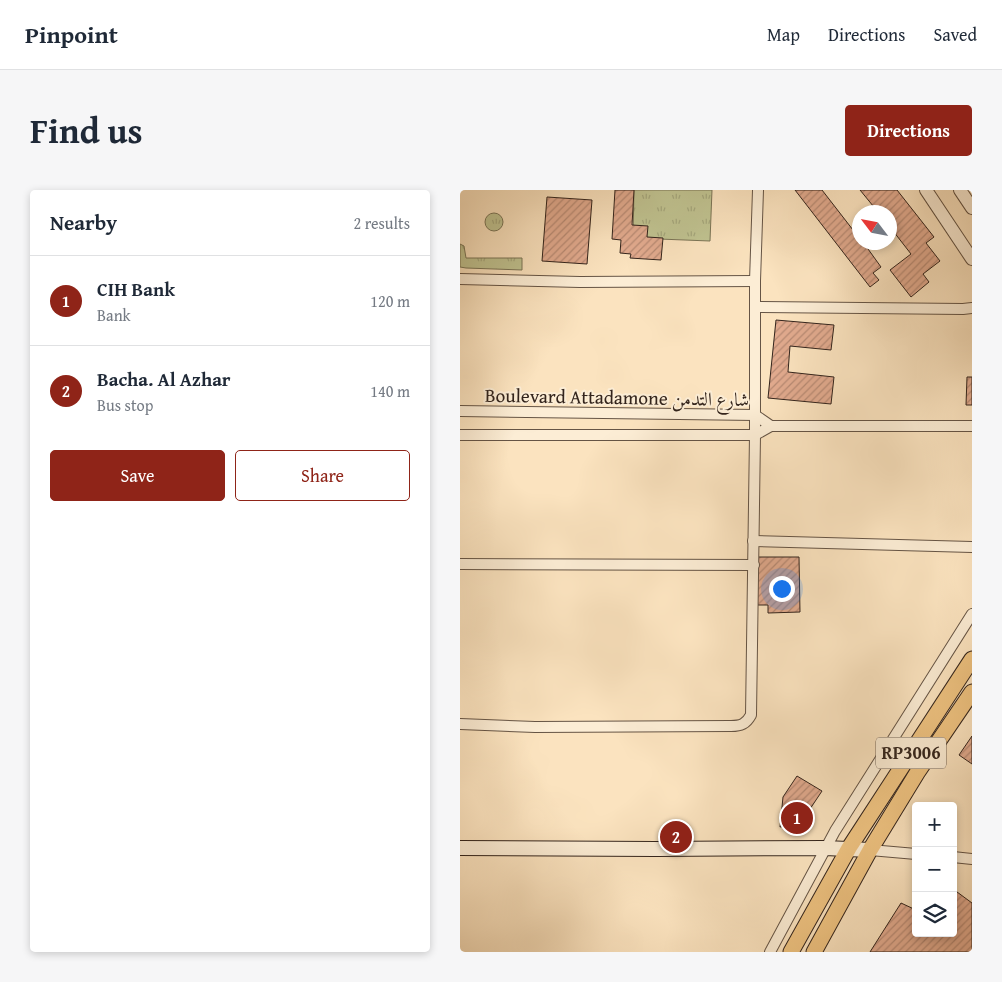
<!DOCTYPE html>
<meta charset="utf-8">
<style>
:root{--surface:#fff;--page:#f6f6f7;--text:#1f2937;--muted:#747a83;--line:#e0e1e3;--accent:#8f2418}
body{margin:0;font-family:"Gentium Book Plus",Amiri,serif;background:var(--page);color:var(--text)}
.controls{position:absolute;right:15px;bottom:15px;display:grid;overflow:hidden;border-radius:5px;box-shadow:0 2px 8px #0003}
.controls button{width:45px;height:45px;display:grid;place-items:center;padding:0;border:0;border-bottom:1px solid var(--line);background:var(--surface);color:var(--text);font:25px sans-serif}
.compass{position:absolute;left:392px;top:15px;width:45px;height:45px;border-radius:50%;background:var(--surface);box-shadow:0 2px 8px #0003;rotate:302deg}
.you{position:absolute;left:321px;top:398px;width:18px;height:18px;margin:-12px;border:4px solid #fff;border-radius:50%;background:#1a73e8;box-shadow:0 0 0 8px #1a73e833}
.badge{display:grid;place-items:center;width:32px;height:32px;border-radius:50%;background:var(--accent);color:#fff;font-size:16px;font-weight:700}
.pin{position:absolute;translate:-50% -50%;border:2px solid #fff;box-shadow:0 1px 5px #0006}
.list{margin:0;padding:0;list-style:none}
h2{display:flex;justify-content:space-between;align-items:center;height:65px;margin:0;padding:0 20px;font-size:21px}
h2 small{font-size:16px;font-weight:400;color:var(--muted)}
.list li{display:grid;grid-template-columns:32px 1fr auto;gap:15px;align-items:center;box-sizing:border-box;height:90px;padding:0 20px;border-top:1px solid var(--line)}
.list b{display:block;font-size:19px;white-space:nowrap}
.list p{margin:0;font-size:16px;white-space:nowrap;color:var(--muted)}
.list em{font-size:16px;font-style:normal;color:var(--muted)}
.actions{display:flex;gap:10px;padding:15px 20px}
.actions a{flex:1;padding:11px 0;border:1px solid var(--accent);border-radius:5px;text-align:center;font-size:18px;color:var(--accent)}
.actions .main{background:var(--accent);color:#fff}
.icon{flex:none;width:28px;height:28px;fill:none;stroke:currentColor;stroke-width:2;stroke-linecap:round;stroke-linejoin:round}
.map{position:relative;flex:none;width:512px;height:762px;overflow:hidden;border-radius:5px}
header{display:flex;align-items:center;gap:30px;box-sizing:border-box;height:70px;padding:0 25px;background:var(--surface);border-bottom:1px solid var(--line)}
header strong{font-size:24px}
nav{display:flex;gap:28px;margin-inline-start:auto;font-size:18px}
.intro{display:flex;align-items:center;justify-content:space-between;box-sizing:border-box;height:120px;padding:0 30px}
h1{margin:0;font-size:35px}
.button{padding:12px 22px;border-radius:5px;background:var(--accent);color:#fff;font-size:18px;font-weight:700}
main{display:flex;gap:30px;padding:0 30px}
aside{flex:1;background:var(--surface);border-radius:5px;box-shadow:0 2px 8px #0003}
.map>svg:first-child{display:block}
.grass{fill:url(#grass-tufts);stroke:#7a7456}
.building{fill:url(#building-hatch);stroke:#33241c}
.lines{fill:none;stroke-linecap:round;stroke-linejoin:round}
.minor-casing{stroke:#655445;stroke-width:12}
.tertiary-casing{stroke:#655445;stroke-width:14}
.secondary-casing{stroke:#33241c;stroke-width:16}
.primary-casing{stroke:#33241c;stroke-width:17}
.minor{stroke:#fcedd5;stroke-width:10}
.tertiary{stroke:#fcedd5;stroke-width:12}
.secondary{stroke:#fcedd5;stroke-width:14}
.primary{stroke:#eec280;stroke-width:15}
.labels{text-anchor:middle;stroke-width:4;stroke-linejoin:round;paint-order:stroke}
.shield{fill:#fcedd5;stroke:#6f6054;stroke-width:1}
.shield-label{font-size:18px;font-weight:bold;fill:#33241c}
.street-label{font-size:19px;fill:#33241c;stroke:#fcedd5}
</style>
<header>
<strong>Pinpoint</strong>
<nav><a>Map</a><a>Directions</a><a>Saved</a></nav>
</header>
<div class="intro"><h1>Find us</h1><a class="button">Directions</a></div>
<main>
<aside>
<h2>Nearby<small>2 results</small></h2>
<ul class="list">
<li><span class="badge">1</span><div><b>CIH Bank</b><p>Bank</p></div><em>120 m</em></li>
<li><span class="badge">2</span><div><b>Bacha. Al Azhar</b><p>Bus stop</p></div><em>140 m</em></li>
</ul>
<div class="actions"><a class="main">Save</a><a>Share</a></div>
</aside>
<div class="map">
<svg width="512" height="762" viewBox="0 0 512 762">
<defs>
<pattern id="grass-tufts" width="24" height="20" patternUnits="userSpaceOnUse" patternTransform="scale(1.25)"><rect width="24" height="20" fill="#c0c391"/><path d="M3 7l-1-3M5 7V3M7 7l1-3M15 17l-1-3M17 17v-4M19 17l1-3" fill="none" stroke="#a5a77c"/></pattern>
<pattern id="building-hatch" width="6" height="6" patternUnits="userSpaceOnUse" patternTransform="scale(1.25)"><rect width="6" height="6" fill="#e1aa8e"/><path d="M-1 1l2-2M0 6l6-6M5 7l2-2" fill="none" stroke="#b78a73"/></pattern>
</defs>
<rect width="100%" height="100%" fill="#fbe3bf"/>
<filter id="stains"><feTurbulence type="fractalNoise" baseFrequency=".004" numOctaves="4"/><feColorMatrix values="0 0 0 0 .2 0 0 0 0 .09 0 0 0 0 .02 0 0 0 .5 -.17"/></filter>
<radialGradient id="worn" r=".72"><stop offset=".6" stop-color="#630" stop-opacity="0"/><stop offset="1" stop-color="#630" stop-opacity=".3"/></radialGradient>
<g class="grass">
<polygon points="174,0 252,0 250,51 173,48"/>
<circle cx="34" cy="32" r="9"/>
<polygon points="0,54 4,56 6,68 62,68 62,80 6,78 0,77"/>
</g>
<g class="building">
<polygon points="155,0 174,0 172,35 188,36 187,47 203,48 201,70 170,68 171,64 160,63 161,50 152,49"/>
<polygon points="335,0 362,0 400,49 400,52 403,52 421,77 413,83 419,90 410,97"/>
<polygon points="400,0 437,0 474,47 466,53 480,71 463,84 469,92 451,107 430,80 451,64 430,37 430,22 418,22"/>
<polygon points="87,7 132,10 127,74 82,71"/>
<polygon points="316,130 374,135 371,160 330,156 328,182 374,187 371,214 308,208"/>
<polygon points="507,187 512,187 512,215 506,215"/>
<polygon points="297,367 339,367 340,422 308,423 308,415 297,415"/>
<polygon points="512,546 512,574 499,565"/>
<polygon points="337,586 362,601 340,634 320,637 323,607"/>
<polygon points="493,699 512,713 512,762 410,762 441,713 456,720 456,743 493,743"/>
</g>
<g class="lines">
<g class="minor-casing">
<g id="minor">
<polyline points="0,89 120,92 295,91"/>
<polyline points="295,117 503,119 512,118"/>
<polyline points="0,221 295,225 311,236"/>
<polyline points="0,245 295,245 311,236 512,236"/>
<polyline points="293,351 512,357"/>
<polyline points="0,374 294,375"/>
<path d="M 0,534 L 75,537 L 271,536 C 281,536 286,534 291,525 L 295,245 L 295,91 L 298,0"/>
<polyline points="410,660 456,664"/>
<polyline points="493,667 512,669"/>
<polyline points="310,762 375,641 512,424"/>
</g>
</g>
<g class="tertiary-casing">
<g id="tertiary">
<polyline points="466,0 512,69"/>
<polyline points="500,0 512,18"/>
</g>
</g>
<g class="secondary-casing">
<polyline id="secondary" points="0,658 196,659 365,658 410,660"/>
</g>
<g class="primary-casing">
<g id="primary">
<polyline points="331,762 389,658 512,469"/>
<polyline points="354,762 410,660 457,583 512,502"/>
</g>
</g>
<use href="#minor" class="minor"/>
<use href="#tertiary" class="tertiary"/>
<use href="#secondary" class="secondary"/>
<use href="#primary" class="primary"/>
</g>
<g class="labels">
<rect class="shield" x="416" y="547.5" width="70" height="31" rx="4"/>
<g class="shield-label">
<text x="451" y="569">RP3006</text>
</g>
<g class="street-label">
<text transform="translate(157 207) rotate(1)" y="7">Boulevard Attadamone شارع التدمن</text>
</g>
</g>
<rect width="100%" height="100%" filter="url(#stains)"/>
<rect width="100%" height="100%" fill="url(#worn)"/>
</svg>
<div class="controls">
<button>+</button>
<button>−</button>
<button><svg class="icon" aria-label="layers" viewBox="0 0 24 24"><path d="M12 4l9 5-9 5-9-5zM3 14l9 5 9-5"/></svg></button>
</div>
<svg class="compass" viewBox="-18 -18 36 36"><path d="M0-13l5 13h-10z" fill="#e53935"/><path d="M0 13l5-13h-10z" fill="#747a83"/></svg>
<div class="you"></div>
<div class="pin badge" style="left:337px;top:628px">1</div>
<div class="pin badge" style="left:216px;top:647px">2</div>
</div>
</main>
